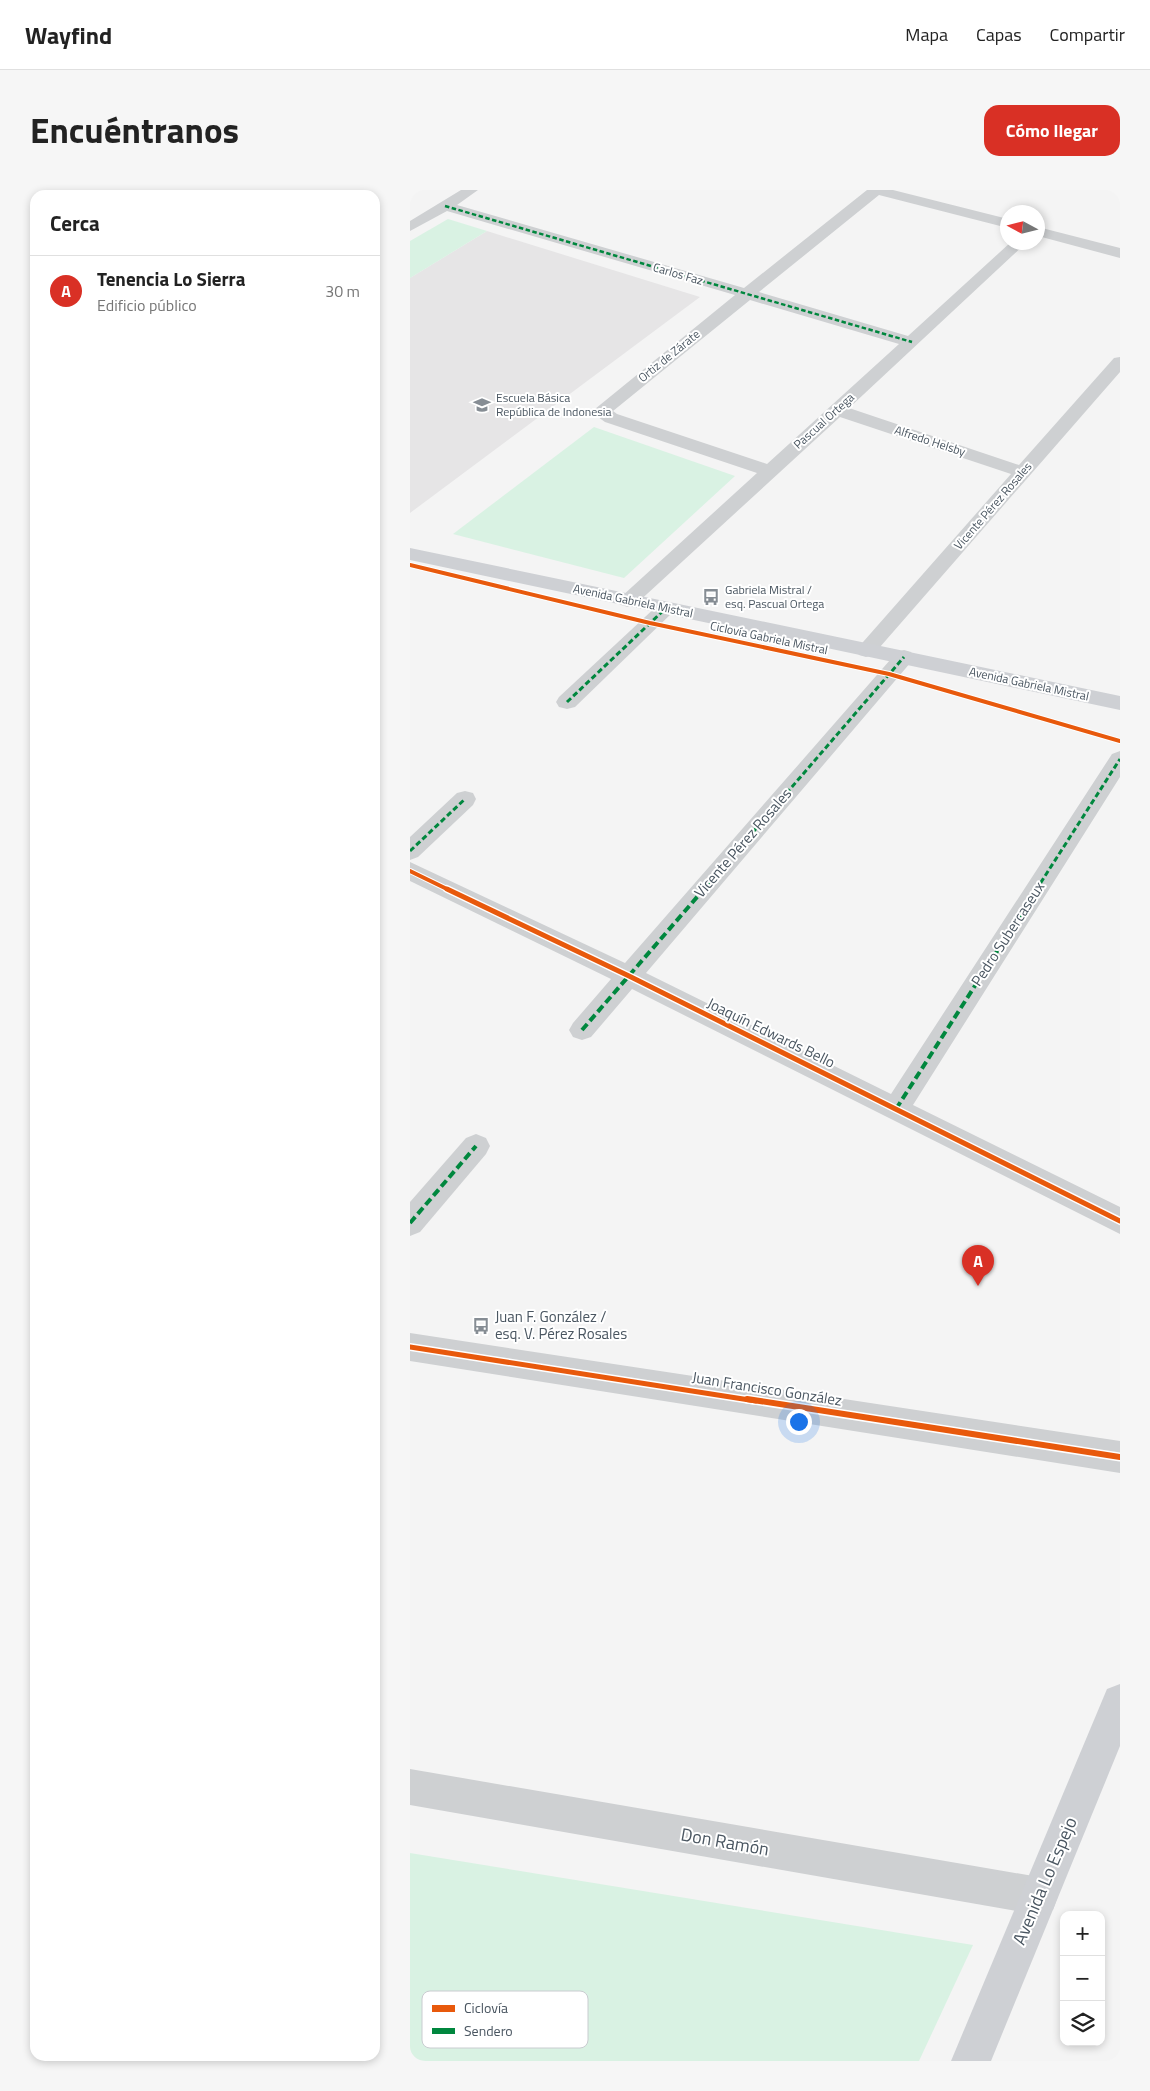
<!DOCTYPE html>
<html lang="es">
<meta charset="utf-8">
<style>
:root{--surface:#fff;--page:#f6f6f6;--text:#222;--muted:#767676;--line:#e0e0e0;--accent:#d93025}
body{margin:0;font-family:"Titillium Web",sans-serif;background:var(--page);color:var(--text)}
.controls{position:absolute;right:15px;bottom:15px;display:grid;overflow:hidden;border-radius:10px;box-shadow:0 2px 8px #0003}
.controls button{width:45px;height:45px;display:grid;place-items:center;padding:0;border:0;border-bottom:1px solid var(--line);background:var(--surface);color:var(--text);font:25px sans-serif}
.compass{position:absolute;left:590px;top:15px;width:45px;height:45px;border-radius:50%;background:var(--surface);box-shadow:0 2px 8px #0003;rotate:277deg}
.you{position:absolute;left:388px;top:1231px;width:18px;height:18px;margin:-12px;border:4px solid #fff;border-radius:50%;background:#1a73e8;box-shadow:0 0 0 8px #1a73e833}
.badge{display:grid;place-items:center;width:32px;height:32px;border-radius:50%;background:var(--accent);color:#fff;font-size:16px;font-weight:700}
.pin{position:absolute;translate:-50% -41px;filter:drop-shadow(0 1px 2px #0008)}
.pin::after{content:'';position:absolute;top:26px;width:18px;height:15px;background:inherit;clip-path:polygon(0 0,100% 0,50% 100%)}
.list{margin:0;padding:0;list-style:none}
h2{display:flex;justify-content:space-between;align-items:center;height:65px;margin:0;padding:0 20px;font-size:21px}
h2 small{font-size:16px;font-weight:400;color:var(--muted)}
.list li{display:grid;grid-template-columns:32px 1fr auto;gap:15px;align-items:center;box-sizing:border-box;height:70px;padding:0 20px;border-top:1px solid var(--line)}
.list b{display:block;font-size:19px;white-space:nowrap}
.list p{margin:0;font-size:16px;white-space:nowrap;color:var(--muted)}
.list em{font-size:16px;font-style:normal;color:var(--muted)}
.icon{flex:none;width:28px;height:28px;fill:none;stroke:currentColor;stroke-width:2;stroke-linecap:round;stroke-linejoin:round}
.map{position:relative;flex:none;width:710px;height:1871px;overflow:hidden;border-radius:15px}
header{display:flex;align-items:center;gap:30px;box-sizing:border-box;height:70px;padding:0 25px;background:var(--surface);border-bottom:1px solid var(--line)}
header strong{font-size:24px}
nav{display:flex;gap:28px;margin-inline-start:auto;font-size:18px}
.intro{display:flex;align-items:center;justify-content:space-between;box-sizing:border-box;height:120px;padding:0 30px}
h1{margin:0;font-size:35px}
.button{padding:12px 22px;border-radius:15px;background:var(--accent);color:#fff;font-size:18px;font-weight:700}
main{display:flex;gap:30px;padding:0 30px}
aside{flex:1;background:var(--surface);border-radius:15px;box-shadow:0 2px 8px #0003}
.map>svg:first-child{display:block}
.education{fill:#e6e5e6}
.green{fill:#d9f2e3}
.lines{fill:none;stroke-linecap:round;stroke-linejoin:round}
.minor{fill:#ced0d2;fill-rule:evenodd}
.secondary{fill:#ced0d4;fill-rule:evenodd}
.quiet-far2{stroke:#00873e;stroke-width:2.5;stroke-dasharray:4.5 2.5;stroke-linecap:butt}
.quiet-far1{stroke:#00873e;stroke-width:3;stroke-dasharray:5.5 3;stroke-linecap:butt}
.quiet{stroke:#00873e;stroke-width:4;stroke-dasharray:8 4;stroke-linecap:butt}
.cycleway-far2-casing{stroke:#fff;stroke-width:6}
.cycleway-far1-casing{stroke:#fff;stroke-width:8}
.cycleway-casing{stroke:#fff;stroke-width:9}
.cycleway-far2{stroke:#e8590c;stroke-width:4}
.cycleway-far1{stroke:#e8590c;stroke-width:5}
.cycleway{stroke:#e8590c;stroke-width:6}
.labels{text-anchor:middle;stroke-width:4;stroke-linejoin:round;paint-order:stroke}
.far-street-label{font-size:12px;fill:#4a5661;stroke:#fff}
.far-poi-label{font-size:12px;fill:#4a5661;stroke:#fff;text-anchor:start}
.street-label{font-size:15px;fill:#4a5661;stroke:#fff}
.poi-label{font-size:15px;fill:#4a5661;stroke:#fff;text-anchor:start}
.near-street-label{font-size:18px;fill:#4a5661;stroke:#fff}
.key{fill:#fff;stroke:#c9ccd0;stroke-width:1}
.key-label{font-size:14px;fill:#4a5661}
</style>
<header>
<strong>Wayfind</strong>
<nav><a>Mapa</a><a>Capas</a><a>Compartir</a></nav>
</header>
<div class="intro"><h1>Encuéntranos</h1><a class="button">Cómo llegar</a></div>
<main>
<aside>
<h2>Cerca<small></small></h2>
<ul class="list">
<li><span class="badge">A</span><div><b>Tenencia Lo Sierra</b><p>Edificio público</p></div><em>30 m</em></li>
</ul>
</aside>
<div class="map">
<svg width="710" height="1871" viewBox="0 0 710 1871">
<rect width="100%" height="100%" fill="#f4f4f4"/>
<polygon class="education" points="77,41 290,107 0,323 0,88"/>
<g class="green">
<polygon points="38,29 77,41 0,88 0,51"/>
<polygon points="184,237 325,286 214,388 43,344"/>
<polygon points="0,1663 563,1755 509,1871 0,1871"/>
</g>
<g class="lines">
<g class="minor">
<path d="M 51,0 L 68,0 L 47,15 L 334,98 L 457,0 L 483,0 L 598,29 L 598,38 L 469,5 L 349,102 L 498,146 L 601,52 L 617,52 L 439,218 L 609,275 L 704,168 L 710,167 L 710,182 L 463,465 L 456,467 L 449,465 L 446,460 L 601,284 L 430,227 L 225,415 L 218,417 L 211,415 L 208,411 L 211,407 L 347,283 L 195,232 L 188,227 L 185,219 L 325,105 L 37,21 L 0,41 L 0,31 ZM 340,110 L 489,154 L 357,274 L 207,224 L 203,221 Z"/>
<polygon points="628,37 710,58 710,68 628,46"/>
<polygon points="256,412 263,414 266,418 263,422 165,517 157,519 149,517 146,512 149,507 249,414"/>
<polygon points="494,460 501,462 504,467 501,472 236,783 481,904 702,564 710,561 710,587 503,915 710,1017 710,1044 222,799 181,847 172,850 163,847 159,840 163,833 201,789 0,691 0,672 215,773 487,462"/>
<polygon points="55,601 63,603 66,609 63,615 8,667 0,670 0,647 47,603"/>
<polygon points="66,944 76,948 80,956 76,964 10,1042 0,1046 0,1012 56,948"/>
<polygon points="0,1143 710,1251 710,1283 0,1171"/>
<polygon points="0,1579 629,1687 643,1692 648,1706 643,1720 629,1725 0,1615"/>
</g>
<g class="secondary">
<polygon points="0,358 710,506 710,520 0,370"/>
<polygon points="710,1494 710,1556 581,1871 541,1871 697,1499"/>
</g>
<polyline class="quiet-far2" points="35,16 502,152"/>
<g class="quiet-far1">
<polyline points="157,512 256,418"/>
<polyline points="0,661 55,609"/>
<polyline points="293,700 494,467"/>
<polyline points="626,700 710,569"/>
</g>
<g class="quiet">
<polyline points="172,840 294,699"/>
<polyline points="486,919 627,699"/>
<polyline points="0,1033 66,956"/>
</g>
<g class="cycleway-far2-casing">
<g id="cycleway-far2">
<polyline points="0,375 240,433 479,484 710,551"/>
<polyline points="0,681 39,700"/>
</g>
</g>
<g class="cycleway-far1-casing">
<g id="cycleway-far1">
<polyline points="37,699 219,786 710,1031"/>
<polyline points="0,1157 346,1211"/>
</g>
</g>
<g class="cycleway-casing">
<polyline id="cycleway" points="337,1209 710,1267"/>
</g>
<use href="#cycleway-far2" class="cycleway-far2"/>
<use href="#cycleway-far1" class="cycleway-far1"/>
<use href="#cycleway" class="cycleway"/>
</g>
<defs>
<g id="school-bare" transform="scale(1.35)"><path d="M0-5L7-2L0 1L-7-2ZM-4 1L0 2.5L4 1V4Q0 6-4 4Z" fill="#868d94" stroke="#fff" stroke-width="2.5" paint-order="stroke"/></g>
<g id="bus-bare" transform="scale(1.35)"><path d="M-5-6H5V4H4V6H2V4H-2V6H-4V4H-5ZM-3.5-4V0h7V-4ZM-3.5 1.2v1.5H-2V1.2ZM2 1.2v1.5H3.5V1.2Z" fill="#868d94" stroke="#fff" stroke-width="2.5" paint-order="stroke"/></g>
</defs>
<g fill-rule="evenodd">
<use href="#school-bare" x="72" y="215"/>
<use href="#bus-bare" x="301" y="407"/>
<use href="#bus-bare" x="71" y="1136"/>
</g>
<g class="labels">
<g class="far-street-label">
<text transform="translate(268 84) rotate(16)" y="4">Carlos Faz</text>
<text transform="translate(259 166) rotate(-39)" y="4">Ortiz de Zárate</text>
<text transform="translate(414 231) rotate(-42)" y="4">Pascual Ortega</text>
<text transform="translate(520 251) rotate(18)" y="4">Alfredo Helsby</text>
<text transform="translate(583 316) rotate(-49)" y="4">Vicente Pérez Rosales</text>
<text transform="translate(223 411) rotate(12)" y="4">Avenida Gabriela Mistral</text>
<text transform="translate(359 448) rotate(12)" y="4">Ciclovía Gabriela Mistral</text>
<text transform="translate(619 494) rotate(12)" y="4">Avenida Gabriela Mistral</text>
</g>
<g class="far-poi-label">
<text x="86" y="212">Escuela Básica<tspan x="86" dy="14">República de Indonesia</tspan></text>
<text x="315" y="404">Gabriela Mistral /<tspan x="315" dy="14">esq. Pascual Ortega</tspan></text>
</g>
<g class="street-label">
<text transform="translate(333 653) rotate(-49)" y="5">Vicente Pérez Rosales</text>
<text transform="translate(598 744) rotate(-57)" y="5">Pedro Subercaseux</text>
<text transform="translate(361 843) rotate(26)" y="5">Joaquín Edwards Bello</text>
<text transform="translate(357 1199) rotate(9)" y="5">Juan Francisco González</text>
</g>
<g class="poi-label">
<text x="85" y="1132">Juan F. González /<tspan x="85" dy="17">esq. V. Pérez Rosales</tspan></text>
</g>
<g class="near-street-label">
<text transform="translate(315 1652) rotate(10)" y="6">Don Ramón</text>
<text transform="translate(635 1691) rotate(-67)" y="6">Avenida Lo Espejo</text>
</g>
</g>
<rect x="12" y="1801" width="166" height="57" rx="8" class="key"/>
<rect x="22" y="1815" width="23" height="7" fill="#e8590c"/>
<rect x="22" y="1838" width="23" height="6" fill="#00873e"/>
<g class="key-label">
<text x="54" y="1823">Ciclovía</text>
<text x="54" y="1846">Sendero</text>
</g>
</svg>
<div class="controls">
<button>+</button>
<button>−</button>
<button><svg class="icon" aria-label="layers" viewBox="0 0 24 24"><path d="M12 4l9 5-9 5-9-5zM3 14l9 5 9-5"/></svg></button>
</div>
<svg class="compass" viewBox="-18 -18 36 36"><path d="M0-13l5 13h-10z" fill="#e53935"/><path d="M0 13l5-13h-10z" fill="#767676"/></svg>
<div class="you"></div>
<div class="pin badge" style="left:568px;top:1096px">A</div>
</div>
</main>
